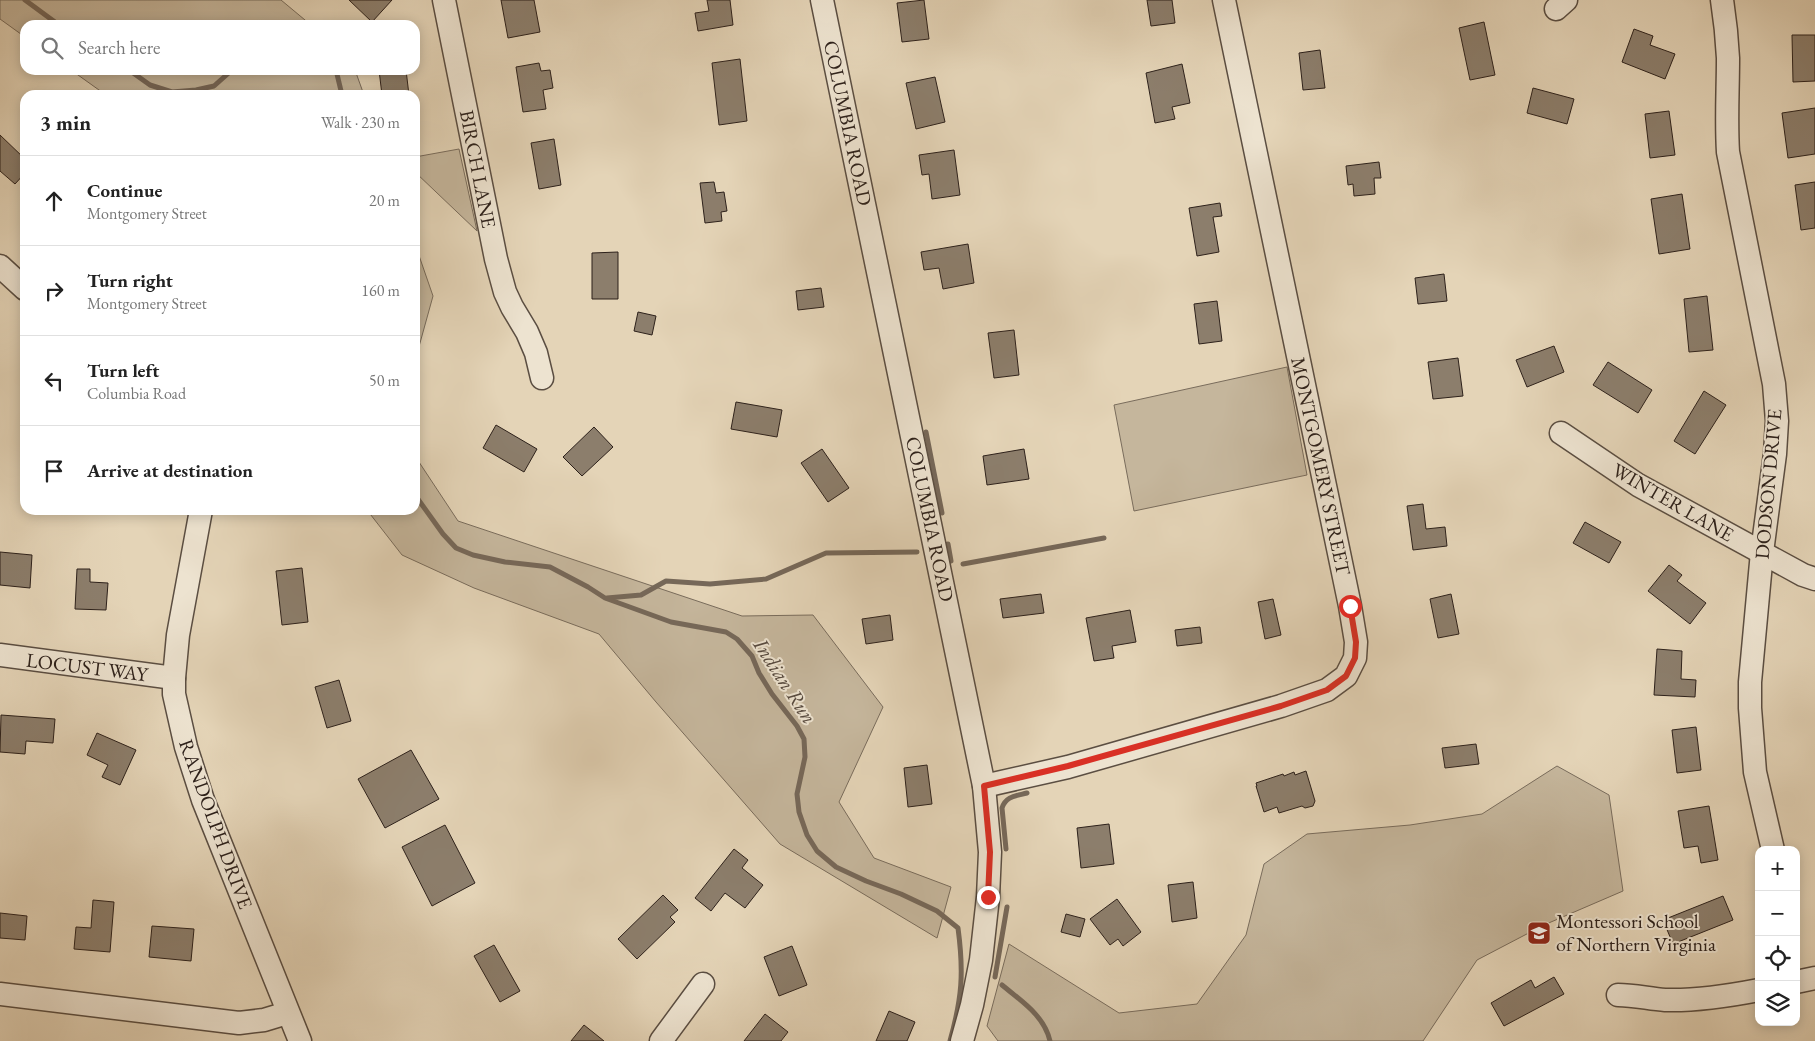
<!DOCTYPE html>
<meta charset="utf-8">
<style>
:root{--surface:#fff;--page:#f6f6f6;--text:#222;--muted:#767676;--line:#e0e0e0}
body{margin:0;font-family:"EB Garamond",serif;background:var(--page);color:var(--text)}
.controls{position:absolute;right:15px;bottom:15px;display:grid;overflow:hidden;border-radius:10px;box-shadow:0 2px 12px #0003}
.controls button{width:45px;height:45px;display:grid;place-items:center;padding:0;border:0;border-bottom:1px solid var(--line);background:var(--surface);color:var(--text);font:25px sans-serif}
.stop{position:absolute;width:15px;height:15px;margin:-11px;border:4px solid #d93025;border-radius:50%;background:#fff}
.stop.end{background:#d93025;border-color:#fff;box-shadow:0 1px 5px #0008}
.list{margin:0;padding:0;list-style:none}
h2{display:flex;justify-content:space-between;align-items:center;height:65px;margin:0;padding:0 20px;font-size:21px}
h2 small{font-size:16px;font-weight:400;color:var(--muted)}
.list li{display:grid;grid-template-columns:32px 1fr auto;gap:15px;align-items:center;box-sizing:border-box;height:90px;padding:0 20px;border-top:1px solid var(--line)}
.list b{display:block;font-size:19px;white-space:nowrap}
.list p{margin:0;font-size:16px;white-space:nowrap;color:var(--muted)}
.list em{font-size:16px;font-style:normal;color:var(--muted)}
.icon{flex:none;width:28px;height:28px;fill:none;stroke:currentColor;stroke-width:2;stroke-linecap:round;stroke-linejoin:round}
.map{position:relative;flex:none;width:1815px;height:1041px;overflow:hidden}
.search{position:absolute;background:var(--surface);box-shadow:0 2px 12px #0003;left:20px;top:20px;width:400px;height:55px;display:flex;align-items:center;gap:12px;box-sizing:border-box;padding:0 18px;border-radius:15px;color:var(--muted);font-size:19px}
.panel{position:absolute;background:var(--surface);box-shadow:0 2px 12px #0003;left:20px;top:90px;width:400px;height:425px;border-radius:15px}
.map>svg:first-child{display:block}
.green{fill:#c5b69c;stroke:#796c5c}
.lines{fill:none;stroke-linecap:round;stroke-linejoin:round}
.stream{stroke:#766859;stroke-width:5}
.building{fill:#8c7e6c;stroke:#2d211b}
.minor-casing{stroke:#5b4e42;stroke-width:25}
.minor{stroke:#ede3d0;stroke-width:22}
.route{stroke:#d93025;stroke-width:6}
.labels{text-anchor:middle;stroke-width:4;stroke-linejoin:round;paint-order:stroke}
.street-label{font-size:20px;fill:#2d211b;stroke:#ede3d0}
.poi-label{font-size:20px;fill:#2d211b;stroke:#ede3d0;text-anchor:start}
.water-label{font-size:21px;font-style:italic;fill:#574a3f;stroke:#ede3d0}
</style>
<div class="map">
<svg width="1815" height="1041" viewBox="0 0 1815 1041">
<rect width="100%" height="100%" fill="#e4d4b7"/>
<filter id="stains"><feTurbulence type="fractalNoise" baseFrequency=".004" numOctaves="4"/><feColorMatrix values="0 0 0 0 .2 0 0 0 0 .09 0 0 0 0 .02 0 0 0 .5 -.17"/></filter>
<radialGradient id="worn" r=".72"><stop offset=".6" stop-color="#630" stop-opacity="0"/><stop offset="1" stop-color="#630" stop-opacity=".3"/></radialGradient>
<g class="green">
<polygon points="0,0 281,0 311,25 25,25 25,37 0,19"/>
<polygon points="71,70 355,70 364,95 106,95"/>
<polygon points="459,149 477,231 415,172 415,157"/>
<polygon points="415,244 433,296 415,361"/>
<polygon points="1287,367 1307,475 1134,511 1114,405"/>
<polygon points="415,456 458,521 742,616 813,615 883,707 839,802 874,858 951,887 937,938 780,844 656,702 599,634 474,588 402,555 367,510 415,510"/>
<polygon points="1557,766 1609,795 1623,891 1544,925 1477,960 1423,1041 998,1041 987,1026 1009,944 1119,1013 1197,1004 1246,935 1264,864 1307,834 1410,825 1482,814"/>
</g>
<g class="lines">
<g class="stream">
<polyline points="25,0 59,25"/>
<polyline points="129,70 150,85 172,92 196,90 214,86 232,70"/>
<polyline points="336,70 342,95"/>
<polyline points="926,432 942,513"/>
<path d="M 415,495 L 443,534 L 456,548 L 473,555 L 505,562 L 550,567 L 588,587 L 605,598 L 671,622 L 726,632 L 737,639 L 752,656 L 759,673 L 772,694 L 797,726 L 804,739 L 805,757 L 797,794 L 799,812 L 807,835 L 817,851 L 836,867 L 866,881 L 901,894 L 937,911 L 958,928 C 964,973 962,998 950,1041"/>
<polyline points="948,544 951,561"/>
<polyline points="963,564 1104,538"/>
<polyline points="607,598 641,595 666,581 710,584 766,579 826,553 917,552"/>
<path d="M 1006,849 L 1002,808 C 1006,796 1016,796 1027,793"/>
<polyline points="995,977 1007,907"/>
<path d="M 1002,985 C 1021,1001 1044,1015 1050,1041"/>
</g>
</g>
<g class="building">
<polygon points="349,0 392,0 372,22"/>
<polygon points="501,0 534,0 540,32 508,38"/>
<polygon points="707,0 730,0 733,25 698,31 695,13 709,11"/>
<polygon points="924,0 929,39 902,42 897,3"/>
<polygon points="1147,0 1172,0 1175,23 1151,26"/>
<polygon points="1484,22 1495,75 1470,80 1459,28"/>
<polygon points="1634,29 1653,36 1650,45 1675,54 1665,79 1622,62"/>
<polygon points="1792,35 1815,35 1815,81 1793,82"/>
<polygon points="1320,50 1325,88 1303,90 1299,53"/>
<polygon points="740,59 747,121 719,125 712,63"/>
<polygon points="539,63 541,71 550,70 553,88 543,90 546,109 523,112 516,67"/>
<polygon points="1182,64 1190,103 1172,107 1175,119 1155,123 1146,73"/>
<polygon points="379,70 406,70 409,95 382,95"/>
<polygon points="935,77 945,122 916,129 906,83"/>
<polygon points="1533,88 1574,99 1567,124 1527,113"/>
<polygon points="1815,108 1815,154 1788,158 1782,113"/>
<polygon points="1669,111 1675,155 1650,158 1645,114"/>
<polygon points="0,135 25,159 25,173 15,184 0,171"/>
<polygon points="554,139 561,185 539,189 531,143"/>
<polygon points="954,150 960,195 932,199 929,174 922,175 919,155"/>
<polygon points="1379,162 1381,178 1374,178 1375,194 1354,196 1353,184 1348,185 1346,166"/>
<polygon points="714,182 716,193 724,192 727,211 721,212 722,221 705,223 700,183"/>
<polygon points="1815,182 1815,228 1801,230 1795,185"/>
<polygon points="1682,194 1690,249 1659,254 1651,199"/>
<polygon points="1220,203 1222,216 1213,217 1219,252 1197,256 1189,208"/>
<polygon points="968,244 974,283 943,289 939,268 924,270 921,252"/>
<polygon points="618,252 618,299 592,299 592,253"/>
<polygon points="1444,274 1447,301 1418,304 1415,278"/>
<polygon points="821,288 824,307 798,310 796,291"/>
<polygon points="1707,296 1713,350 1689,352 1684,299"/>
<polygon points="1217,301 1222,341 1199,344 1194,304"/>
<polygon points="638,312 656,316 652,335 634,331"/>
<polygon points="1014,330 1019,375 994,378 988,333"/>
<polygon points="1554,346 1564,372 1527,387 1516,360"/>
<polygon points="1458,358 1463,396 1433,399 1428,362"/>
<polygon points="1608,362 1652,390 1638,413 1593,385"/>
<polygon points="1704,391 1726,405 1695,454 1674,441"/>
<polygon points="736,402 782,410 777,437 731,429"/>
<polygon points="496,425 537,449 524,472 483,448"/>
<polygon points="594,427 613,447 582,476 563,457"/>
<polygon points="822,449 849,488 828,502 801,463"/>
<polygon points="1024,449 1029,479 987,485 983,456"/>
<polygon points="1423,504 1426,529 1445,527 1447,546 1413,550 1407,506"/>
<polygon points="1585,522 1621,542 1609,563 1573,543"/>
<polygon points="0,552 32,555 30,588 0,585"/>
<polygon points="1669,565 1682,575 1677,581 1706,603 1690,624 1648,591"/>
<polygon points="302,568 308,622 282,625 276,571"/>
<polygon points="77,569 90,569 90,582 108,583 106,610 75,609"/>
<polygon points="1041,594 1044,613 1003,618 1000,599"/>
<polygon points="1451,594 1459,634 1438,638 1430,599"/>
<polygon points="1273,599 1281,635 1265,639 1258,602"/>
<polygon points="1130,610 1136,642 1112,646 1114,658 1094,661 1086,618"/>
<polygon points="890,615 893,640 866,644 862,619"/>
<polygon points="1200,627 1202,643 1177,646 1175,630"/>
<polygon points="1657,649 1682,651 1681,679 1696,680 1695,697 1654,695"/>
<polygon points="339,680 351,721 327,728 315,687"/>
<polygon points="1,715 55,719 53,743 26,741 25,754 0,752"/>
<polygon points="1696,727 1701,770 1677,773 1672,730"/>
<polygon points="97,733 136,750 120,785 102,777 108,765 87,755"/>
<polygon points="1476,744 1479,764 1445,768 1442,748"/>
<polygon points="411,750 439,799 385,828 358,779"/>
<polygon points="927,765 932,804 908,807 904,768"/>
<polygon points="1306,771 1315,801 1313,806 1305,808 1302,806 1279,813 1277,807 1264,812 1256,786 1257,786 1256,783 1283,774 1284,776 1294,772 1295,775"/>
<polygon points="1709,806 1718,860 1701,863 1698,846 1684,848 1678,811"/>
<polygon points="1109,824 1114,864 1081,868 1077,828"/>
<polygon points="445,825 475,883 432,906 402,847"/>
<polygon points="734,849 748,860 742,868 763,885 745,908 725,893 711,911 695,898"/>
<polygon points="1193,882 1197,918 1172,922 1168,885"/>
<polygon points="663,895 678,910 670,917 675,922 637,959 618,939"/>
<polygon points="1723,896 1733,920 1673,944 1663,920"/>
<polygon points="1117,899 1141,932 1123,946 1118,939 1110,945 1090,919"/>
<polygon points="93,900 114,902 110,952 74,949 76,927 91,928"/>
<polygon points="0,913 27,916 25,940 0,938"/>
<polygon points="1066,914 1085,919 1080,937 1061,932"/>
<polygon points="152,926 194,929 191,961 149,957"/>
<polygon points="494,945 520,991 500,1002 474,956"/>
<polygon points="792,946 807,985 779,996 764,957"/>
<polygon points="1554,977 1564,994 1504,1026 1491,1003 1531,980 1535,988"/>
<polygon points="889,1011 915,1022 907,1041 876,1041"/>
<polygon points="765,1014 788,1032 781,1041 744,1041"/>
<polygon points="584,1025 604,1041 571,1041"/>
</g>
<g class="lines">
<g class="minor-casing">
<g id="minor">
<polyline points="444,0 496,259 505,292 512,307 527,332 536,353 542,378"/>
<polyline points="822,0 984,786 990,852 988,897 981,960 972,1005 962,1041"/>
<path d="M 1722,0 C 1725,19 1727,38 1728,58 C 1728,89 1726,120 1728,152 L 1774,384 L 1777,421 L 1775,454 L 1762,552 L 1750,682 L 1750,708 L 1755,772 L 1773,850"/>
<polyline points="1556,9 1566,0"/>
<polyline points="0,266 25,289"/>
<polyline points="1561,433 1638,485 1803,575 1815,579"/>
<polyline points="201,510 178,635 174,678 174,694 186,747 203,800 300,1041"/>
<polyline points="0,655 174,678"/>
<polyline points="984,786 1068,767 1281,706 1327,690 1346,676 1355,658 1356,642 1350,606 1224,0"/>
<polyline points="1796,982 1815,978"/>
<polyline points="0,994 239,1023 264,1020 287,1013"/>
<path d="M 1618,995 C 1634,995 1650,999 1665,1000 C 1697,1001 1728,996 1759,990"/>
<polyline points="661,1041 703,984"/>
</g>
</g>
<use href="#minor" class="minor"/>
</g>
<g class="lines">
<polyline class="route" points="988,897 990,852 984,786 1068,766 1281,706 1327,690 1346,676 1355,658 1356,642 1350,606"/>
</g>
<defs>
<g id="school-square" transform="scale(1.25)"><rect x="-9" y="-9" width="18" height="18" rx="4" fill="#8f2418" stroke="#ede3d0"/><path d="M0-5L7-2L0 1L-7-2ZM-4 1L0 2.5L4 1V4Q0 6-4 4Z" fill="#fff"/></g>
</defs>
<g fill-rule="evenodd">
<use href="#school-square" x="1539" y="933"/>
</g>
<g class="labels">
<g class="street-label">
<text transform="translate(848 123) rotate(78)" y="7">COLUMBIA ROAD</text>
<text transform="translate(478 169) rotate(79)" y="7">BIRCH LANE</text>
<text transform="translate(1321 466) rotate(78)" y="7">MONTGOMERY STREET</text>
<text transform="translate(1768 484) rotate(-85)" y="7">DODSON DRIVE</text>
<text transform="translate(1673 502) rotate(30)" y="7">WINTER LANE</text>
<text transform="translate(930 519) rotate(78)" y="7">COLUMBIA ROAD</text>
<text transform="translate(87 667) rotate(7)" y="7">LOCUST WAY</text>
<text transform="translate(216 824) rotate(70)" y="7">RANDOLPH DRIVE</text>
</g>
<g class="poi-label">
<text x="1556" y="928">Montessori School<tspan x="1556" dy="23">of Northern Virginia</tspan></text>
</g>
<g class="water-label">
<text transform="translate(785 681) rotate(57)" y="7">Indian Run</text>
</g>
</g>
<rect width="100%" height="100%" filter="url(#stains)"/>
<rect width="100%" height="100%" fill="url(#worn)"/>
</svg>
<div class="controls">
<button>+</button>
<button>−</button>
<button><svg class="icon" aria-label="locate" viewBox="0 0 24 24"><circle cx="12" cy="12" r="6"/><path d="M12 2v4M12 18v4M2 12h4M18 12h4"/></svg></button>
<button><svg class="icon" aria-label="layers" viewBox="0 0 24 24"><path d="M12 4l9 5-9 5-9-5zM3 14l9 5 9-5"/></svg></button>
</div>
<div class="stop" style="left:1350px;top:606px"></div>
<div class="stop end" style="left:988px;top:897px"></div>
<div class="search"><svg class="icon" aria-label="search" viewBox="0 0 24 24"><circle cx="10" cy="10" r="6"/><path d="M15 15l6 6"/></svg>Search here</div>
<section class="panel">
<h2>3 min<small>Walk · 230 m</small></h2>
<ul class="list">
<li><svg class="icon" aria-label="ahead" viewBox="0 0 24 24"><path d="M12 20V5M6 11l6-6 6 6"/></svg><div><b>Continue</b><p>Montgomery Street</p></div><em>20 m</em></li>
<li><svg class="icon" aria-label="right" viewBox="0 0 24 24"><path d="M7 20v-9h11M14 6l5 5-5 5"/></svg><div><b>Turn right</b><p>Montgomery Street</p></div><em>160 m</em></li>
<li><svg class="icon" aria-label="left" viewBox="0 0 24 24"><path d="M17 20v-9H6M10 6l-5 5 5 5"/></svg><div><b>Turn left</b><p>Columbia Road</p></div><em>50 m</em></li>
<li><svg class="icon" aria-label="arrive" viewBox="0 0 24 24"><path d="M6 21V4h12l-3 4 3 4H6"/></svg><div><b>Arrive at destination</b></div></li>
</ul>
</section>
</div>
